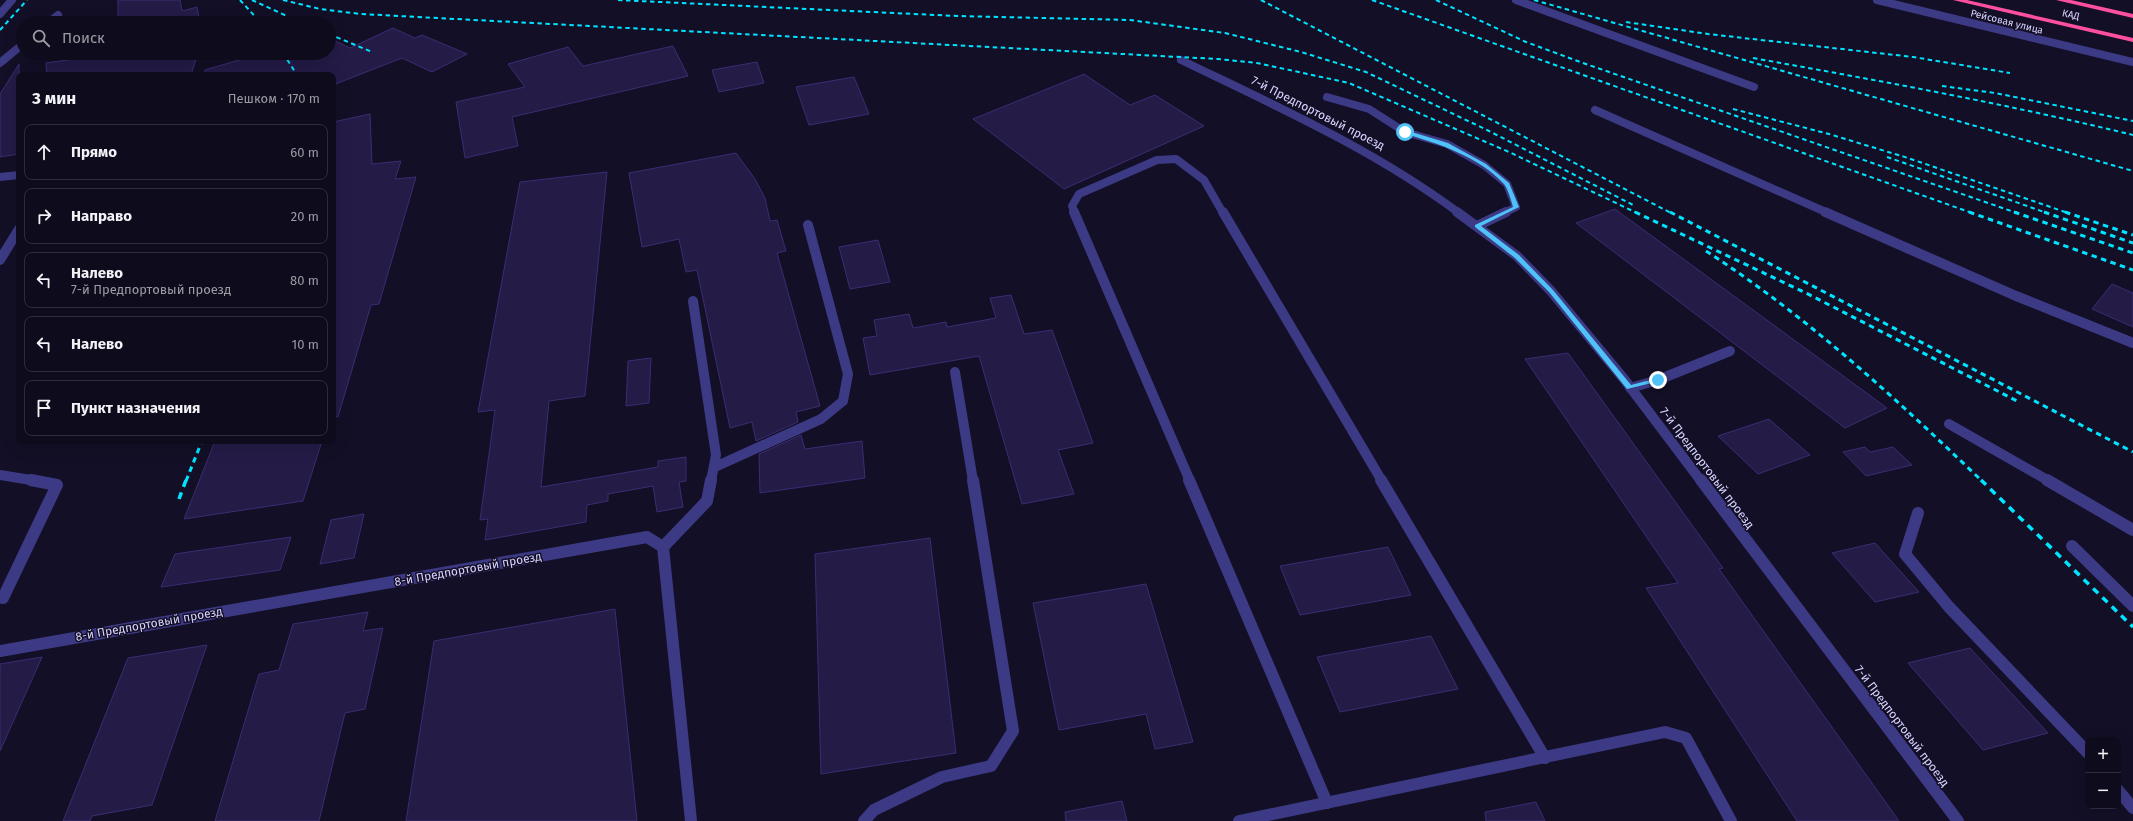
<!DOCTYPE html>
<html lang="ru">
<meta charset="utf-8">
<style>
:root{--surface:#0e0b1c;--page:#1c1929;--text:#f1f3f6;--muted:#9b9ba3;--line:#2e2b3b}
body{margin:0;font-family:"Fira Sans",sans-serif;background:var(--page);color:var(--text)}
.controls{position:absolute;right:12px;bottom:12px;display:grid;overflow:hidden;border-radius:8px;box-shadow:0 4px 16px #0002}
.controls button{width:36px;height:36px;display:grid;place-items:center;padding:0;border:0;border-bottom:1px solid var(--line);background:var(--surface);color:var(--text);font:20px sans-serif}
.stop{position:absolute;width:12px;height:12px;margin:-9px;border:3px solid #4fc3f7;border-radius:50%;background:#fff}
.stop.end{background:#4fc3f7;border-color:#fff;box-shadow:0 1px 4px #0008}
.list{margin:0;padding:0;list-style:none}
h2{display:flex;justify-content:space-between;align-items:center;height:52px;margin:0;padding:0 16px;font-size:17px}
h2 small{font-size:13px;font-weight:400;color:var(--muted)}
.list li{display:grid;grid-template-columns:26px 1fr auto;gap:12px;align-items:center;box-sizing:border-box;height:56px;margin:0 8px 8px;padding:0 8px;border:1px solid var(--line);border-radius:8px}
.list b{display:block;font-size:15px;white-space:nowrap}
.list p{margin:0;font-size:13px;white-space:nowrap;color:var(--muted)}
.list em{font-size:13px;font-style:normal;color:var(--muted)}
.icon{flex:none;width:22px;height:22px;fill:none;stroke:currentColor;stroke-width:2;stroke-linecap:round;stroke-linejoin:round}
.map{position:relative;flex:none;width:2133px;height:821px;overflow:hidden}
.search{position:absolute;background:var(--surface);box-shadow:0 4px 16px #0002;left:16px;top:16px;width:320px;height:44px;display:flex;align-items:center;gap:10px;box-sizing:border-box;padding:0 14px;border-radius:22px;color:var(--muted);font-size:15px}
.panel{position:absolute;background:var(--surface);box-shadow:0 4px 16px #0002;left:16px;top:72px;width:320px;height:372px;border-radius:8px}
.map>svg:first-child{display:block}
.building{fill:#241b47;stroke:#3b2d73}
.lines{fill:none;stroke-linecap:round;stroke-linejoin:round}
.lane-far2{stroke:#3d3a85;stroke-width:8}
.lane-far1{stroke:#3d3a85;stroke-width:10}
.lane{stroke:#3d3a85;stroke-width:12}
.street-far2{stroke:#3d3a85;stroke-width:8}
.street-far1{stroke:#3d3a85;stroke-width:10}
.street{stroke:#3d3a85;stroke-width:12}
.highway{fill:#ff4fa3;fill-rule:evenodd}
.rail-far2{stroke:#00e5ff;stroke-width:2;stroke-dasharray:4.5 3.5;stroke-linecap:butt}
.rail-far1{stroke:#00e5ff;stroke-width:3;stroke-dasharray:5.5 4.5;stroke-linecap:butt}
.rail{stroke:#00e5ff;stroke-width:3.5;stroke-dasharray:7 6;stroke-linecap:butt}
.route{fill:#4fc3f7}
.labels{text-anchor:middle;stroke-width:3;stroke-linejoin:round;paint-order:stroke}
.far-street-label{font-size:10px;fill:#d9d4ff;stroke:#130f26}
.street-label{font-size:12px;fill:#d9d4ff;stroke:#130f26}
</style>
<div class="map">
<svg width="2133" height="821" viewBox="0 0 2133 821">
<rect width="100%" height="100%" fill="#130f26"/>
<g class="building">
<polygon points="118,0 180,0 182,11 197,7 200,23 118,23"/>
<polygon points="393,28 415,38 422,35 467,54 432,72 402,58 333,85 333,75 205,75 205,70 263,53 329,53 329,38 350,48"/>
<polygon points="673,46 688,76 512,117 518,146 465,158 456,102 525,87 508,64 568,47 583,66"/>
<polygon points="118,53 198,53 191,75 47,75 46,63"/>
<polygon points="757,62 764,83 719,92 712,70"/>
<polygon points="19,64 19,154 0,157 0,94"/>
<polygon points="1084,74 1130,105 1155,95 1204,126 1064,189 973,119"/>
<polygon points="854,77 869,114 809,125 796,87"/>
<polygon points="370,114 372,164 401,161 395,179 416,177 379,304 371,305 338,417 333,416 333,122"/>
<polygon points="736,153 755,179 765,198 770,221 777,220 786,251 777,253 820,406 796,412 798,422 756,441 752,422 730,428 697,270 686,272 679,239 642,247 629,173"/>
<polygon points="607,172 585,396 549,401 541,487 658,467 658,461 686,457 686,481 679,482 683,507 657,512 653,486 608,494 608,501 587,505 586,522 485,540 488,519 480,520 495,410 478,412 520,182"/>
<polygon points="1615,209 1887,408 1845,428 1576,223"/>
<polygon points="878,240 890,282 850,289 839,247"/>
<polygon points="2112,284 2133,293 2133,327 2092,309"/>
<polygon points="1011,295 1024,334 1052,330 1093,443 1058,450 1074,494 1022,504 979,356 870,375 863,338 877,336 874,320 909,314 913,328 946,322 947,327 996,318 990,298"/>
<polygon points="1568,353 1723,568 1719,569 1899,821 1797,821 1646,588 1678,583 1525,359"/>
<polygon points="651,358 649,403 626,406 628,361"/>
<polygon points="1769,419 1810,455 1758,474 1718,436"/>
<polygon points="801,435 805,449 862,441 865,478 760,493 759,454"/>
<polygon points="215,441 322,441 303,501 184,519"/>
<polygon points="1865,447 1870,452 1893,447 1912,465 1866,476 1843,452"/>
<polygon points="364,514 354,558 320,564 331,520"/>
<polygon points="291,537 280,570 161,587 175,554"/>
<polygon points="930,538 956,753 821,774 815,554"/>
<polygon points="1875,543 1919,592 1875,602 1832,553"/>
<polygon points="1388,547 1411,595 1300,615 1280,566"/>
<polygon points="1146,584 1193,742 1155,749 1146,714 1059,730 1033,603"/>
<polygon points="615,609 637,821 406,821 434,641"/>
<polygon points="368,612 363,631 383,628 365,709 345,713 319,821 215,821 259,674 279,670 293,624"/>
<polygon points="1431,636 1458,689 1340,712 1317,657"/>
<polygon points="207,645 152,805 92,816 90,821 63,821 128,658"/>
<polygon points="1970,648 2048,733 1983,750 1908,663"/>
<polygon points="42,657 0,751 0,664"/>
<polygon points="1122,801 1127,821 1066,821 1065,812"/>
<polygon points="1536,802 1545,821 1486,821 1485,812"/>
</g>
<g class="lines">
<g class="lane-far2">
<polyline points="1516,0 1754,87"/>
<polyline points="0,14 12,0"/>
<polyline points="48,23 58,15"/>
<polyline points="0,63 23,44"/>
<polyline points="1327,97 1369,109 1405,132 1447,144 1484,165 1507,184 1516,207 1504,213"/>
<polyline points="1595,110 1828,213"/>
<polyline points="0,177 19,175"/>
<polyline points="1075,213 1072,206 1079,194 1157,160 1176,159 1204,180 1223,213"/>
</g>
<g class="lane-far1">
<polyline points="1074,212 1190,481"/>
<polyline points="1223,212 1382,481"/>
<polyline points="1825,212 2016,296 2133,343"/>
<polyline points="1477,226 1506,212"/>
<polyline points="0,260 19,229"/>
<polyline points="693,301 716,455 711,481"/>
<polyline points="955,372 973,481"/>
<polyline points="1630,388 1658,380 1730,351"/>
<polyline points="1949,424 2049,481"/>
<polyline points="715,467 821,419 843,401 848,374 808,225"/>
<polyline points="0,475 37,481"/>
</g>
<g class="lane">
<polyline points="1189,480 1327,803"/>
<polyline points="1381,480 1545,758"/>
<polyline points="2047,480 2133,530"/>
<polyline points="1918,513 1905,554 1949,607 2088,753"/>
<polyline points="2072,546 2133,606"/>
<polyline points="663,547 707,501 711,480"/>
<polyline points="3,598 57,485 31,480"/>
<polyline points="2118,790 2133,808"/>
<polyline points="864,821 874,810 942,777 991,766 1013,731 973,480"/>
<polyline points="1239,821 1665,732 1686,738 1731,821"/>
</g>
<g class="street-far2">
<polyline points="1877,0 2133,62"/>
<path d="M 1181,60 C 1276,106 1373,149 1459,213"/>
</g>
<polyline class="street-far1" points="1457,212 1517,256 1551,291 1624,379 1701,481"/>
<g class="street">
<polyline points="1701,480 1958,821"/>
<polyline points="0,651 647,537 663,547 691,821"/>
</g>
<g class="highway">
<polygon points="1953,0 1967,0 2133,38 2133,42"/>
<polygon points="2056,0 2071,0 2133,14 2133,18"/>
</g>
<g class="rail-far2">
<polyline points="240,0 261,23"/>
<polyline points="252,0 302,23"/>
<polyline points="283,0 320,9 361,14 1218,59 1257,63 1349,83 1509,152 1637,213"/>
<polyline points="618,0 957,16 1130,20 1225,33 1301,52 1366,72 1489,131 1635,206"/>
<polyline points="1261,0 1671,213"/>
<polyline points="1372,0 1972,213"/>
<polyline points="1436,0 1526,42 1583,63 2017,213"/>
<polyline points="1534,0 2133,171"/>
<polyline points="1626,22 1708,34 1913,57 2010,73"/>
<polyline points="0,30 27,0"/>
<polyline points="329,34 372,52"/>
<polyline points="283,53 297,75"/>
<path d="M 1753,58 C 1881,81 2007,104 2133,135"/>
<polyline points="1942,86 1995,93 2133,121"/>
<polyline points="1733,109 1829,134 1908,158 2068,213"/>
<polyline points="1887,157 2047,213"/>
</g>
<g class="rail-far1">
<polyline points="1635,212 1806,293 2019,402"/>
<polyline points="1670,212 2133,452"/>
<polyline points="1969,212 2133,270"/>
<polyline points="2014,212 2133,253"/>
<polyline points="2044,212 2133,243"/>
<polyline points="2065,212 2133,235"/>
<path d="M 1706,251 C 1808,317 1895,398 1982,481"/>
<polyline points="186,481 202,441"/>
</g>
<g class="rail">
<polyline points="1981,480 2133,627"/>
<polyline points="179,499 186,480"/>
</g>
</g>
<path class="route" d="M 1405,130 L 1448,143 L 1486,164 L 1509,183 L 1519,207 L 1481,226 L 1519,255 L 1553,290 L 1631,385 L 1658,378 L 1661,380 L 1660,381 L 1627,389 L 1549,292 L 1515,258 L 1475,227 L 1475,225 L 1513,207 C 1511,200 1508,189 1504,184 C 1478,156 1439,144 1403,133 Z"/>
<g class="labels">
<g class="far-street-label">
<text transform="translate(2071 14) rotate(13)" y="4">КАД</text>
<text transform="translate(2007 21) rotate(14)" y="4">Рейсовая улица</text>
</g>
<g class="street-label">
<text transform="translate(1318 113) rotate(27)" y="4">7-й Предпортовый проезд</text>
<text transform="translate(1707 468) rotate(53)" y="4">7-й Предпортовый проезд</text>
<text transform="translate(468 569) rotate(-10)" y="4">8-й Предпортовый проезд</text>
<text transform="translate(149 624) rotate(-10)" y="4">8-й Предпортовый проезд</text>
<text transform="translate(1902 726) rotate(53)" y="4">7-й Предпортовый проезд</text>
</g>
</g>
</svg>
<div class="controls">
<button>+</button>
<button>−</button>
</div>
<div class="stop" style="left:1405px;top:132px"></div>
<div class="stop end" style="left:1658px;top:380px"></div>
<div class="search"><svg class="icon" aria-label="search" viewBox="0 0 24 24"><circle cx="10" cy="10" r="6"/><path d="M15 15l6 6"/></svg>Поиск</div>
<section class="panel">
<h2>3 мин<small>Пешком · 170 m</small></h2>
<ul class="list">
<li><svg class="icon" aria-label="ahead" viewBox="0 0 24 24"><path d="M12 20V5M6 11l6-6 6 6"/></svg><div><b>Прямо</b></div><em>60 m</em></li>
<li><svg class="icon" aria-label="right" viewBox="0 0 24 24"><path d="M7 20v-9h11M14 6l5 5-5 5"/></svg><div><b>Направо</b></div><em>20 m</em></li>
<li><svg class="icon" aria-label="left" viewBox="0 0 24 24"><path d="M17 20v-9H6M10 6l-5 5 5 5"/></svg><div><b>Налево</b><p>7-й Предпортовый проезд</p></div><em>80 m</em></li>
<li><svg class="icon" aria-label="left" viewBox="0 0 24 24"><path d="M17 20v-9H6M10 6l-5 5 5 5"/></svg><div><b>Налево</b></div><em>10 m</em></li>
<li><svg class="icon" aria-label="arrive" viewBox="0 0 24 24"><path d="M6 21V4h12l-3 4 3 4H6"/></svg><div><b>Пункт назначения</b></div></li>
</ul>
</section>
</div>
